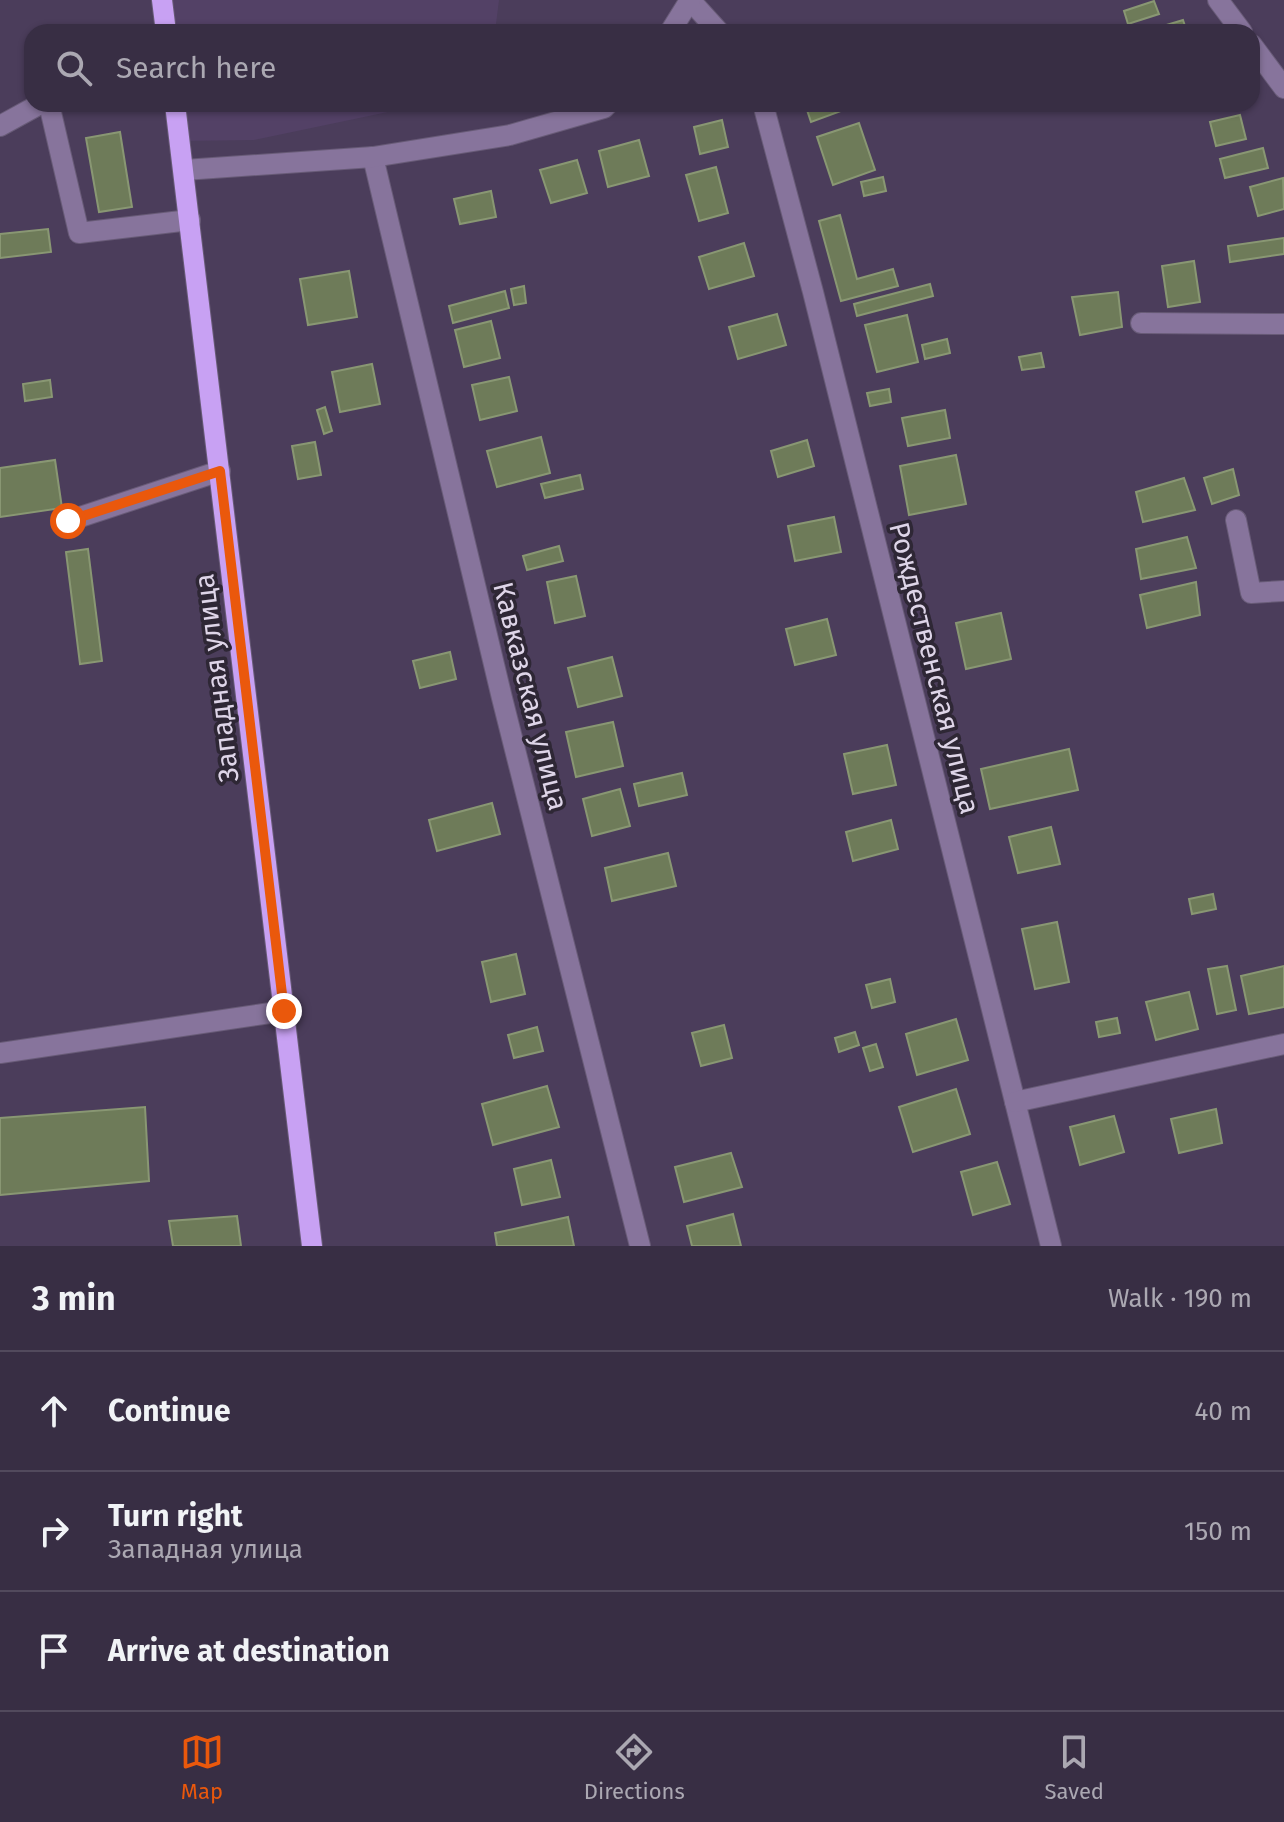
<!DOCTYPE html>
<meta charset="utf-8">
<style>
:root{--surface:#382e44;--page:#3f364b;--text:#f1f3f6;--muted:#aba8b2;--line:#524a5d;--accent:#ea580c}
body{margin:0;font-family:"Fira Sans",sans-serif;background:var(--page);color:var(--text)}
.stop{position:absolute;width:24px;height:24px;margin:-18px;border:6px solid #ea580c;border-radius:50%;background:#fff}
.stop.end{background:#ea580c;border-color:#fff;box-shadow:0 2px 8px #0008}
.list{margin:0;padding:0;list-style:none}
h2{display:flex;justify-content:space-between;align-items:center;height:104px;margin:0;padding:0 32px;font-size:34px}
h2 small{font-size:26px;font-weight:400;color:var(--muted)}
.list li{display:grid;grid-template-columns:52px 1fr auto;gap:24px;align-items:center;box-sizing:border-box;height:120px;padding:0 32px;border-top:2px solid var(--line)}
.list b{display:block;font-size:30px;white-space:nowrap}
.list p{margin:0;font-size:26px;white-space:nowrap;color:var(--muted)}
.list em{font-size:26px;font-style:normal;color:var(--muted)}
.icon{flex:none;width:44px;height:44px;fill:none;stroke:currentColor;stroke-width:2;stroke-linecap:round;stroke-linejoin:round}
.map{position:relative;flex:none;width:1284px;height:1246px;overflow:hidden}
.search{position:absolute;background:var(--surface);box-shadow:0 2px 6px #0004;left:24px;right:24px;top:24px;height:88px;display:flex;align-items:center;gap:20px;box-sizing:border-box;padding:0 28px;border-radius:24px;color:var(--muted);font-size:30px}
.sheet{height:464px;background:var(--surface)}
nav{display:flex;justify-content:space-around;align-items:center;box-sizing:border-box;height:112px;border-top:2px solid var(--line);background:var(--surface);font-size:22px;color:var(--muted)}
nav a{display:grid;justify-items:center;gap:4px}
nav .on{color:var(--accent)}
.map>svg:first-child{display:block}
.built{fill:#534166}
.building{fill:#6e7b59;stroke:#899773;stroke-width:2}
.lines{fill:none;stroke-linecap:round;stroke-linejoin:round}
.minor-casing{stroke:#685b77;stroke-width:22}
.major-casing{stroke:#685b77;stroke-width:22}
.minor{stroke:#87749c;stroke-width:20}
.major{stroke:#c8a1f3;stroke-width:20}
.route{stroke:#ea580c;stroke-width:10}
.labels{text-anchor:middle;stroke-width:7;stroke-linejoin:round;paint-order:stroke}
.street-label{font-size:28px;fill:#ded5e8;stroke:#2e2735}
</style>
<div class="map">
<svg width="1284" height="1246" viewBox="0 0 1284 1246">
<rect width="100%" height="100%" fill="#4b3d5b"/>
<g class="built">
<polygon points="161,0 499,0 495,32 166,32"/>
<polygon points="175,104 426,104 254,140 180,141"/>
</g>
<g class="building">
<polygon points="1154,1 1159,14 1128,24 1124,11"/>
<polygon points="1183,20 1187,32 1162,32 1160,27"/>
<polygon points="805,104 851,104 852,107 811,122"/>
<polygon points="1240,115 1246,139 1216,146 1210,122"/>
<polygon points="722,120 728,147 700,154 694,127"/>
<polygon points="859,123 875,170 833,185 817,137"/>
<polygon points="120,132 132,207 99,212 86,138"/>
<polygon points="639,140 649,176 608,187 599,151"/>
<polygon points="1263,148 1268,168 1225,178 1220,159"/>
<polygon points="577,160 587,193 551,203 540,170"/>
<polygon points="716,167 728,213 699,221 686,175"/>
<polygon points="883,177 886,191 864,196 861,182"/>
<polygon points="1283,178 1284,209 1258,216 1250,187"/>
<polygon points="491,191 496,217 460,224 454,199"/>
<polygon points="840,215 857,279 893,269 898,286 841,301 819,221"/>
<polygon points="48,229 51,252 0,258 0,234"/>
<polygon points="1284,238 1284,254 1230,262 1228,246"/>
<polygon points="744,243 754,276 709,289 699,257"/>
<polygon points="1194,261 1200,302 1168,307 1162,266"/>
<polygon points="349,271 357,317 308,325 300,279"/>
<polygon points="930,284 933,296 857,316 854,304"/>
<polygon points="524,286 526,303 514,305 511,289"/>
<polygon points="505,291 509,308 453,323 449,306"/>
<polygon points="1118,292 1122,327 1080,335 1072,297"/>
<polygon points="777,314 786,345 738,359 729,327"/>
<polygon points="907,315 918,362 877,372 865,325"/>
<polygon points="491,321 500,358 464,367 455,330"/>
<polygon points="947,339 950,353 925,359 922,345"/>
<polygon points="1041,353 1044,367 1022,370 1019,357"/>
<polygon points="372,364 380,404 340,412 332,372"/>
<polygon points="509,377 517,411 480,420 472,385"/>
<polygon points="50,380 52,397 25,401 23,384"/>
<polygon points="889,389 891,402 870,406 867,393"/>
<polygon points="325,407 332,431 324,434 317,410"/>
<polygon points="945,410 950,438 908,446 902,418"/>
<polygon points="541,437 550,473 497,487 487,451"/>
<polygon points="807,440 814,466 778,477 771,451"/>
<polygon points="315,442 321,475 298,479 292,446"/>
<polygon points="956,455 966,504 909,515 900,466"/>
<polygon points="55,460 62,508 0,517 0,468"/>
<polygon points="1233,469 1239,495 1212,504 1204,478"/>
<polygon points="580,475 583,489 545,498 541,484"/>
<polygon points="1184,478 1195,510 1143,522 1136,492"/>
<polygon points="834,517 841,552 795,561 788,526"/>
<polygon points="1187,537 1196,568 1141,579 1136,549"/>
<polygon points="559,546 563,561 527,570 523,556"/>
<polygon points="88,549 102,661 80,664 66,552"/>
<polygon points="576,576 585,616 555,623 547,582"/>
<polygon points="1196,582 1200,615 1147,628 1140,595"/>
<polygon points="1001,613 1011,659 966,669 956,623"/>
<polygon points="827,619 836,655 795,665 786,629"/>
<polygon points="450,652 456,679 420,688 413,661"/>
<polygon points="612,657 622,696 578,707 568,668"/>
<polygon points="613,722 623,766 576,777 566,732"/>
<polygon points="887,745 896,785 853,794 844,754"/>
<polygon points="1069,749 1078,790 990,809 981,769"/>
<polygon points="682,773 687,795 639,806 634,784"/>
<polygon points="620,789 630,826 592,836 583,799"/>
<polygon points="492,803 500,834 437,851 429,820"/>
<polygon points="891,820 898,849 853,861 846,832"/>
<polygon points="1051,827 1060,864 1018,873 1009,837"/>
<polygon points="668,853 676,886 612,901 605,868"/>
<polygon points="1213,894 1216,909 1192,914 1189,899"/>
<polygon points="1057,922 1069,982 1035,989 1022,929"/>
<polygon points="516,954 525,994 491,1002 482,962"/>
<polygon points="1227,966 1236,1010 1217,1014 1208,969"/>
<polygon points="1284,966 1284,1007 1249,1014 1241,976"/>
<polygon points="890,979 895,1002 872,1008 866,985"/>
<polygon points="1189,992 1198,1029 1156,1040 1146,1002"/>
<polygon points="1117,1018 1120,1033 1099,1037 1096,1022"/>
<polygon points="956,1019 968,1060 917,1075 906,1034"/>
<polygon points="724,1025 732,1058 701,1066 692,1033"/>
<polygon points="537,1027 543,1051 514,1058 508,1035"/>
<polygon points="855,1032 859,1045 839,1052 835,1038"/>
<polygon points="876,1044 883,1067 870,1071 863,1048"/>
<polygon points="547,1086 559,1127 493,1145 482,1104"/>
<polygon points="956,1089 970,1134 913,1152 899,1107"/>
<polygon points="145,1107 149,1181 0,1195 0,1118"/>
<polygon points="1216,1109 1222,1143 1179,1153 1171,1119"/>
<polygon points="1114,1116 1124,1152 1080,1165 1070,1127"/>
<polygon points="731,1153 742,1187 684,1202 675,1167"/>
<polygon points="551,1160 560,1197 522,1205 514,1169"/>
<polygon points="997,1162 1010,1204 973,1215 961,1172"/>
<polygon points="733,1214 741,1246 692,1246 687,1226"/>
<polygon points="237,1216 241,1246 173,1246 169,1221"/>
<polygon points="568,1217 574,1246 497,1246 495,1233"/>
</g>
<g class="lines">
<g class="minor-casing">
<g id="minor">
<polyline points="690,0 719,32"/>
<polyline points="1218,0 1242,32"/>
<polyline points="670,32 690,0"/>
<polyline points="1252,45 1284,88"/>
<polyline points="49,104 79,233 190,220"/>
<polyline points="763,104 813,292 1051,1246"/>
<polyline points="0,126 40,104"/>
<polyline points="373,157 502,698 640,1246"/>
<polyline points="184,170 373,157 510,135 604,108 608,104"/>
<polyline points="1141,323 1284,324"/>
<polyline points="1236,520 1251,593 1284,591"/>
<polyline points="68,521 220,471"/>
<polyline points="0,1053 284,1011"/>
<polyline points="1015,1102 1284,1044"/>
</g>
</g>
<g class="major-casing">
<g id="major">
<polyline points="162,0 166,32"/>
<polyline points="175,104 312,1246"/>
</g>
</g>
<use href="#minor" class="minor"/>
<use href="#major" class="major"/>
</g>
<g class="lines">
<polyline class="route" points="68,521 220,471 284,1011"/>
</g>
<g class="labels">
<g class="street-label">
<text transform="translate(935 668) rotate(76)" y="10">Рождественская улица</text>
<text transform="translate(216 678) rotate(-97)" y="10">Западная улица</text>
<text transform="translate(531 696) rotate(76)" y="10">Кавказская улица</text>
</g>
</g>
</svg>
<div class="stop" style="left:68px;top:521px"></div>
<div class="stop end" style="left:284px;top:1011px"></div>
<div class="search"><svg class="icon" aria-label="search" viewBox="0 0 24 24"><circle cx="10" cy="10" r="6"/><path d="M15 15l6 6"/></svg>Search here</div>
</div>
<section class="sheet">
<h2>3 min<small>Walk · 190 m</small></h2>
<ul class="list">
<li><svg class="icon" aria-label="ahead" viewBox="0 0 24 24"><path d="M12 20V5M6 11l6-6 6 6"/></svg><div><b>Continue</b></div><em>40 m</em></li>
<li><svg class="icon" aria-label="right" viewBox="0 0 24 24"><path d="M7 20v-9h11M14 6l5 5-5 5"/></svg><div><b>Turn right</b><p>Западная улица</p></div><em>150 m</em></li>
<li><svg class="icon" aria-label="arrive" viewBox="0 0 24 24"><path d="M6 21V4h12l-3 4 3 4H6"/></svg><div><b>Arrive at destination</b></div></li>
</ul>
</section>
<nav>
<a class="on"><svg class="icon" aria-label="map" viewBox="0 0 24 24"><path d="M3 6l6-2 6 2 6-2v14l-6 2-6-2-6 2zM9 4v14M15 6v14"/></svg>Map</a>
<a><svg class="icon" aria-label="directions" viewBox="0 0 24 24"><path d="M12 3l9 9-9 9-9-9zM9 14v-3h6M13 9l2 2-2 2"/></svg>Directions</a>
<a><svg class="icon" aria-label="saved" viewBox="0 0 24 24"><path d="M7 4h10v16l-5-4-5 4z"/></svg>Saved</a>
</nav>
